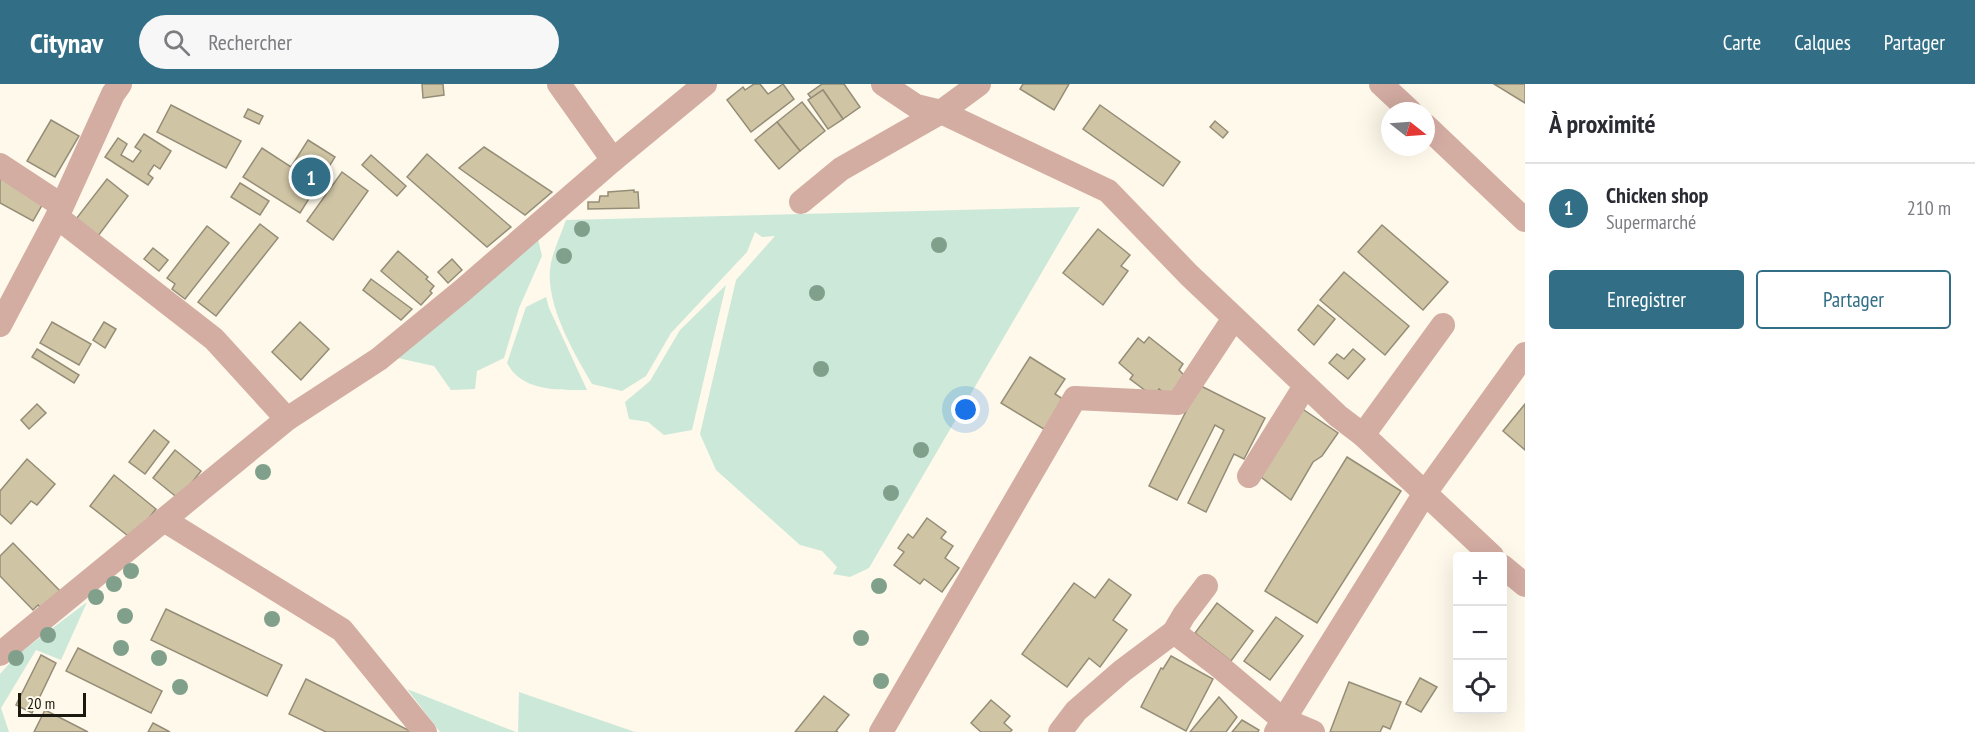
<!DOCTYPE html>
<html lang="fr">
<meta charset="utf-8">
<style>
:root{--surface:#fff;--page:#f7f7f7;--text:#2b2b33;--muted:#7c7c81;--line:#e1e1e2;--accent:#326f86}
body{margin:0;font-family:"PT Sans Narrow",sans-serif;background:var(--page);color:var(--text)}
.controls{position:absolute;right:18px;bottom:18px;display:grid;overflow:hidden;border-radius:6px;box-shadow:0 6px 24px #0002}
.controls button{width:54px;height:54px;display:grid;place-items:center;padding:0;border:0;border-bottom:2px solid var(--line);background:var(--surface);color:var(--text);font:30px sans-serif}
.compass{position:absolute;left:1381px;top:18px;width:54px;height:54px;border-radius:50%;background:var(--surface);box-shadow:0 6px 24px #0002;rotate:107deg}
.scale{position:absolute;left:18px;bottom:15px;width:68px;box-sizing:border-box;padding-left:6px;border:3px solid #1b180f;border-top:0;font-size:16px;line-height:21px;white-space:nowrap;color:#1b180f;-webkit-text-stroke:4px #fef9ea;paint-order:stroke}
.you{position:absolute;left:966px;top:326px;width:21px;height:21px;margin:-15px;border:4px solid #fff;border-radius:50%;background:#1a73e8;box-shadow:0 0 0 9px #1a73e833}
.badge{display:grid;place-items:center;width:39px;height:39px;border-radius:50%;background:var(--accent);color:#fff;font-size:20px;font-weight:700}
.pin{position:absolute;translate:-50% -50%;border:3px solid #fff;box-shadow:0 2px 6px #0006}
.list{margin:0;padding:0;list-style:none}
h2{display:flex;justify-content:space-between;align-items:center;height:78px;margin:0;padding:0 24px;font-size:26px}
h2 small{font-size:20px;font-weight:400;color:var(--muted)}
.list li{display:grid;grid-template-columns:39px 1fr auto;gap:18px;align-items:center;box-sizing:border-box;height:90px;padding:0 24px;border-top:2px solid var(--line)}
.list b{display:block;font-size:22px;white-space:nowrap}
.list p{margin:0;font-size:20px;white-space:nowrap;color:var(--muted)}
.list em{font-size:20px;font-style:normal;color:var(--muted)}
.actions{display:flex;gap:12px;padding:18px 24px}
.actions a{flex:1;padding:14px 0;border:2px solid var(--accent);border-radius:6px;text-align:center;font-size:21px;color:var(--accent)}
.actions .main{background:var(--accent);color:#fff}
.icon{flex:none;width:33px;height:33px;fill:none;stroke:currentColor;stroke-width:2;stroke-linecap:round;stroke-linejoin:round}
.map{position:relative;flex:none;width:1525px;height:648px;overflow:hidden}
header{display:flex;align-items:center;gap:36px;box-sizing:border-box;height:84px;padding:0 30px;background:var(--accent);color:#fff}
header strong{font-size:28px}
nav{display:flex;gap:33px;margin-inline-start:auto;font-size:21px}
.search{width:420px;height:54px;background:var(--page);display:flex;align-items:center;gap:15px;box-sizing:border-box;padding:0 21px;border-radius:33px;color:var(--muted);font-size:22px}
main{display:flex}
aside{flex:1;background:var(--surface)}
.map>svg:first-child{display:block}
.green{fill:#cce8d9}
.building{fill:#cfc4a4;stroke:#958d77;stroke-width:1.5}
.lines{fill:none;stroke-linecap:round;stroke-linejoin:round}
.minor{stroke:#d3aca2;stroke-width:24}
.tree{fill:#80a08c}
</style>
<header>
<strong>Citynav</strong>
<div class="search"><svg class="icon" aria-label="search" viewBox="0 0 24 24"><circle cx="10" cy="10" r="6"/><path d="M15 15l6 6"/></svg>Rechercher</div>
<nav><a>Carte</a><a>Calques</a><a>Partager</a></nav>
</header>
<main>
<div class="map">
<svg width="1525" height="648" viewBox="0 0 1525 648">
<rect width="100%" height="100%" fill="#fef9ea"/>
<g class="green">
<path d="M 1080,123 L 869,484 L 850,493 L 833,490 L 837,483 L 822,467 L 800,461 L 716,386 L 700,350 L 736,196 L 775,152 L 762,153 L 755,148 L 747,168 L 671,249 L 646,292 L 622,307 L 592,300 C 574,269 543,217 551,179 C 554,165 561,150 566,136 Z"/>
<polygon points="538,155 542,172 519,224 504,274 477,287 475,305 451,306 434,282 393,273"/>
<polygon points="726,201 692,346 664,351 648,338 629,335 625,318 650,297 680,246"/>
<path d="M 546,213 L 549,224 L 587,306 C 558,306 522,308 507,279 L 526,223 Z"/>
<polygon points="87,518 61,576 36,566 1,624 9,648 0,648 0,590 17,571"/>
<polygon points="407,605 516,648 440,648"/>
<polygon points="519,608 635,648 518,648"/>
</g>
<g class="building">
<polygon points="422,0 443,0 444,11 423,14"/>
<polygon points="754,0 760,0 768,10 783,0 794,15 751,48 727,16 743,3 745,6"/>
<polygon points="822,0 844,0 860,23 843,35 823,6 811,14 808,10"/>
<polygon points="1023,0 1069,0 1054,26 1020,5"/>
<polygon points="1494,0 1525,0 1525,19"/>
<polygon points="823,6 843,35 828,45 808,16"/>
<polygon points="802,18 825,47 800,67 777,38"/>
<polygon points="171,21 241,57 226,84 157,48"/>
<polygon points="1100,21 1180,78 1163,102 1083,45"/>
<polygon points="248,25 263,32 259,40 244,33"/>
<polygon points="51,36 79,52 55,93 27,77"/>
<polygon points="1215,37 1228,48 1223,54 1210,43"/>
<polygon points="777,38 800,67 779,85 755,56"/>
<polygon points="144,50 171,67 160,85 154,81 148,90 153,94 148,101 105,73 118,54 127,60 121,71 133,78 141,67 135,63"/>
<polygon points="308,56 335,73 300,129 243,93 262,64 291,83"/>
<polygon points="484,63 552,108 525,131 459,84"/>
<polygon points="427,70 511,143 487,163 407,93"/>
<polygon points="371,71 406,102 397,112 362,81"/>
<polygon points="0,88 45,116 33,137 0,119"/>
<polygon points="342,88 368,107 333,156 307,137"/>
<polygon points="107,95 128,112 98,152 76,135"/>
<polygon points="240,99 269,117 260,131 231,113"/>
<polygon points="634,106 634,108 638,108 639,124 588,125 588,118 599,118 600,112 608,112 608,108"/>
<polygon points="260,140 278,154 216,232 198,218"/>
<polygon points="1382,141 1448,198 1423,226 1358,168"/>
<polygon points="207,142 229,159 185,215 172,205 175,200 167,194"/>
<polygon points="1098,145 1130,171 1121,182 1128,187 1103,221 1063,189"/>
<polygon points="153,164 168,176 159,187 144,175"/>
<polygon points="398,167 428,193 426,195 434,202 430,207 432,209 421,221 381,187"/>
<polygon points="452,175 462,186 448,199 438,188"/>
<polygon points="1344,188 1409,242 1385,271 1320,216"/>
<polygon points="371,195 412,225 401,236 363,206"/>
<polygon points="1318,221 1335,235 1314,261 1298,246"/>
<polygon points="52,238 91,260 79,281 40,259"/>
<polygon points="104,238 116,245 105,264 93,256"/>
<polygon points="300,238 329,265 301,296 272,268"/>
<polygon points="1149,253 1183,280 1179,286 1185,292 1168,313 1159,305 1154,313 1130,295 1133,291 1119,279 1138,254 1144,259"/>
<polygon points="37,265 79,291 74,299 32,273"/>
<polygon points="1353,265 1365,275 1348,295 1329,279 1337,270 1344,275"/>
<polygon points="1030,273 1065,295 1055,310 1066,317 1047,347 1001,319"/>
<polygon points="1199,301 1265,334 1244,375 1234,370 1206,428 1188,419 1224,346 1215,341 1177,416 1149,402"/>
<polygon points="37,320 46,329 29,345 21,336"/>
<polygon points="1525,320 1525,366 1503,347"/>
<polygon points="1298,322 1338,349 1322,372 1313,378 1291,416 1257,390"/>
<polygon points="154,346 169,358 145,390 129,378"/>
<polygon points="175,366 201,387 179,415 153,394"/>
<polygon points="1347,373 1401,407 1317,539 1265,507"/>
<polygon points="27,375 55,400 37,421 31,417 11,440 0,430 0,407"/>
<polygon points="114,391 156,425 132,455 90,422"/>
<polygon points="927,434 946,448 941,454 953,462 945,474 959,484 942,508 924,495 920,500 894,481 904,468 898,464 908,450 913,454"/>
<polygon points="13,459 64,511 46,529 38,521 33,526 0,492 0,472"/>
<polygon points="1109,495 1131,511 1113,536 1127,546 1100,583 1089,574 1067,603 1022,570 1074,499 1095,514"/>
<polygon points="1217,519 1253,547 1231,577 1195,549"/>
<polygon points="166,525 282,581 267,612 151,556"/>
<polygon points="1276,533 1303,552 1270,596 1244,577"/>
<polygon points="78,564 162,607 151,629 66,587"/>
<polygon points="41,571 56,579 32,629 16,621"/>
<polygon points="1171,572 1213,595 1186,647 1141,623 1161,584 1163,585"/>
<polygon points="1420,594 1437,603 1421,628 1406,620"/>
<polygon points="306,595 412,648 326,648 289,630"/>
<polygon points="1349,598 1401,618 1390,645 1383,642 1380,648 1330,648"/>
<polygon points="824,612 849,631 836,647 838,648 795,648"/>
<polygon points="1219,613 1237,633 1226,648 1190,648"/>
<polygon points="991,616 1010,632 1004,639 1012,646 1010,648 981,648 971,639"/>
<polygon points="45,626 88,648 34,648"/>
<polygon points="1242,636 1259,646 1258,648 1232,648"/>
<polygon points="153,639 170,648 148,648"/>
</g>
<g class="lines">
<g class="minor">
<polyline points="559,0 613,76"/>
<polyline points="979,0 941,28 1108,107 1189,191 1338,332 1363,351 1492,472"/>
<polyline points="1381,0 1410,27"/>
<polyline points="1426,42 1525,136"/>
<polyline points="0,81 61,121"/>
<polyline points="801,118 841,85 941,28 916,22 883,0"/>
<polyline points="57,133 214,255 287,335"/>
<polyline points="0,241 57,133 113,10 120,0"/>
<polyline points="1363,351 1443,241"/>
<polyline points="1249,392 1305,302"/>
<polyline points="164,436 342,546 425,648"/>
<polyline points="1502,482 1525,501"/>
<polyline points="1174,548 1220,583 1282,635 1313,648"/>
<polyline points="0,570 287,335 379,275 463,206 613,76 705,0"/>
<polyline points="881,648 1075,314 1178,319 1234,234"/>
<polyline points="1060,648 1076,627 1122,587 1174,548 1184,531 1206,502"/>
<polyline points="1276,648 1425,409 1525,270"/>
</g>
</g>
<g class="tree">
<circle cx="582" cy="145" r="8"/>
<circle cx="939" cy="161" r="8"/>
<circle cx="564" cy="172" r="8"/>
<circle cx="817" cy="209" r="8"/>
<circle cx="821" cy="285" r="8"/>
<circle cx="921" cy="366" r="8"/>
<circle cx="263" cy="388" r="8"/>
<circle cx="891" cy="409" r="8"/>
<circle cx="131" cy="487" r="8"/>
<circle cx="114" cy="500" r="8"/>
<circle cx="879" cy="502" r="8"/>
<circle cx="96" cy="513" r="8"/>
<circle cx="125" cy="532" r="8"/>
<circle cx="272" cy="535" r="8"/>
<circle cx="48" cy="551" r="8"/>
<circle cx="861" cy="554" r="8"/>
<circle cx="121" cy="564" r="8"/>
<circle cx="16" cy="574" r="8"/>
<circle cx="159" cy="574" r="8"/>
<circle cx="881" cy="597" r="8"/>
<circle cx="180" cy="603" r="8"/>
</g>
</svg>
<div class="controls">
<button>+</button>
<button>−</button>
<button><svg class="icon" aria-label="locate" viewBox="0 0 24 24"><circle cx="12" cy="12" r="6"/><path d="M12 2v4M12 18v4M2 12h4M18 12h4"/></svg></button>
</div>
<svg class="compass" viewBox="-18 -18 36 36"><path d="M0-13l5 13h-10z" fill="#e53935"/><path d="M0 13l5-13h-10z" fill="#7c7c81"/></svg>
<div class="scale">20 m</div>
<div class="you"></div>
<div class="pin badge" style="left:311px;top:93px">1</div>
</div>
<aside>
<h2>À proximité<small></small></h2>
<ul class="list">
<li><span class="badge">1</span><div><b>Chicken shop</b><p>Supermarché</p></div><em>210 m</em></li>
</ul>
<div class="actions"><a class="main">Enregistrer</a><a>Partager</a></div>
</aside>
</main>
